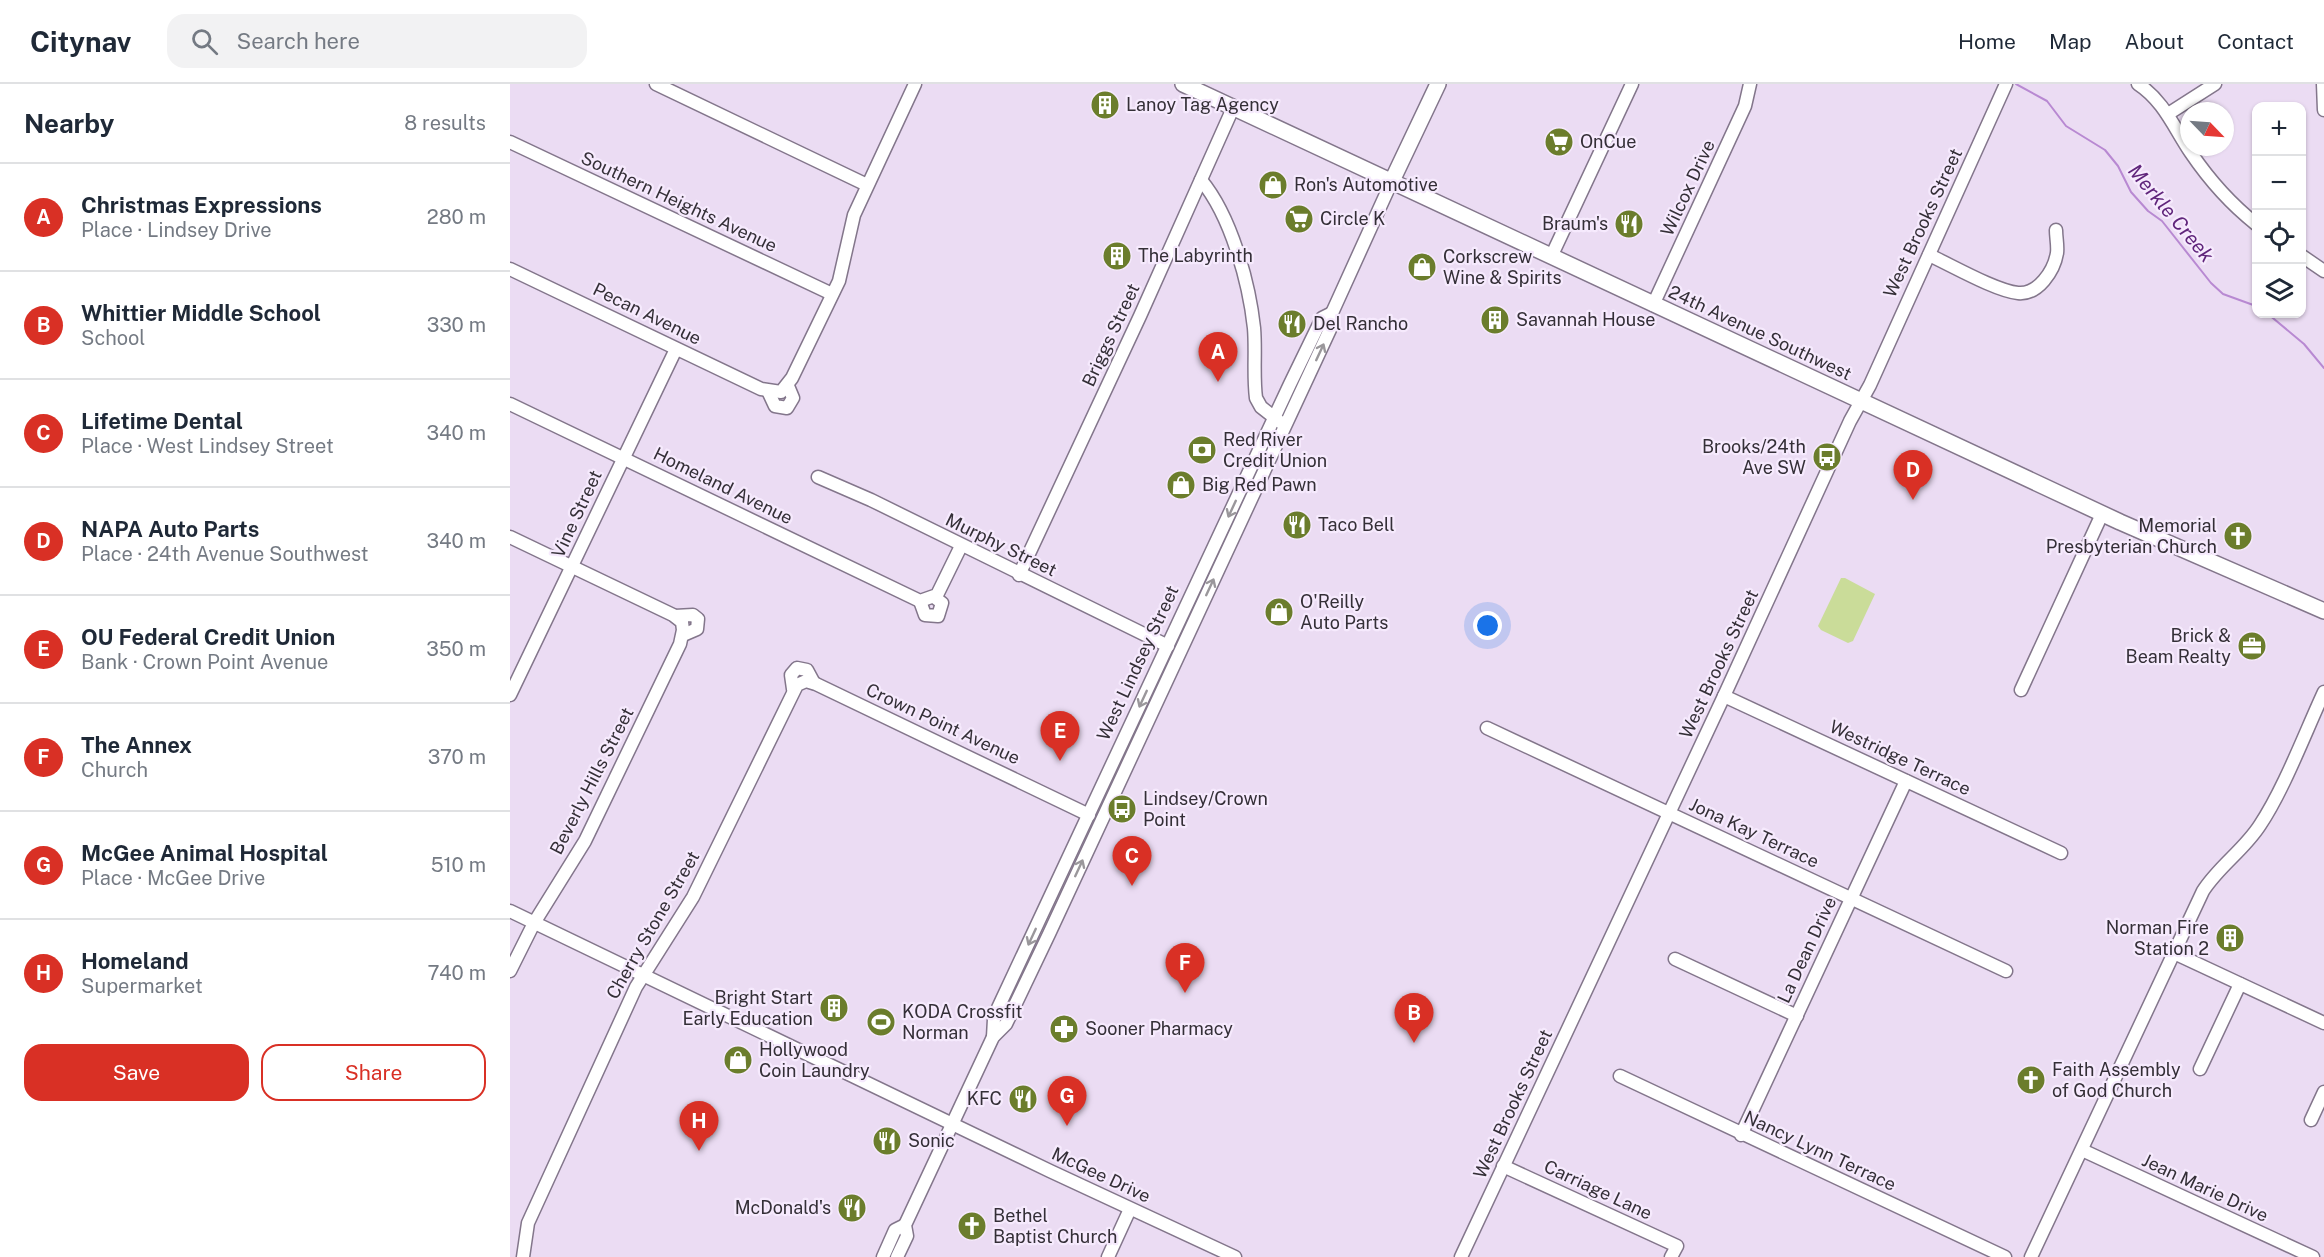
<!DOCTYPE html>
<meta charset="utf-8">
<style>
:root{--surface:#fff;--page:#f2f2f3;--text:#1f2937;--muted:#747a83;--line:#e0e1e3;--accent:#d93025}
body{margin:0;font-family:"Public Sans",sans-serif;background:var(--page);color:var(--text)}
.controls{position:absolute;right:18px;top:18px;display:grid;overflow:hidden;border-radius:12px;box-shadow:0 2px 4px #0004}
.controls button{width:54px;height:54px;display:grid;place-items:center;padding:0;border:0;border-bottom:2px solid var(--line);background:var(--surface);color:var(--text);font:30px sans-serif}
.compass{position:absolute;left:1670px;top:18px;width:54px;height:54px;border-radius:50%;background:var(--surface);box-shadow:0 2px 4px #0004;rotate:115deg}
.you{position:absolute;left:978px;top:542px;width:21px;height:21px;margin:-15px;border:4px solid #fff;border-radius:50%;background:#1a73e8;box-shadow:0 0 0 9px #1a73e833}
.badge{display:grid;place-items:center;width:39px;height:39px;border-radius:50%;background:var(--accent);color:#fff;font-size:20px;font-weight:700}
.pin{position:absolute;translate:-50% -50px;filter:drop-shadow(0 2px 3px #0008)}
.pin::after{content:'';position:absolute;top:32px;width:21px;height:18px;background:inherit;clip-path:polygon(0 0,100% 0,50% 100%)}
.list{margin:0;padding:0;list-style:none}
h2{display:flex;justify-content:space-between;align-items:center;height:78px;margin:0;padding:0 24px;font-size:26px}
h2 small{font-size:20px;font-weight:400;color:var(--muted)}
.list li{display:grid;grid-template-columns:39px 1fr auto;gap:18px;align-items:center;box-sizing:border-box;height:108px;padding:0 24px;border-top:2px solid var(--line)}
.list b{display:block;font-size:22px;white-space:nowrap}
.list p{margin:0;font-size:20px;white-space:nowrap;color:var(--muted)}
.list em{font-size:20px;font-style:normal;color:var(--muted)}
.actions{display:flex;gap:12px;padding:18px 24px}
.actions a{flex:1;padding:14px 0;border:2px solid var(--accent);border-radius:18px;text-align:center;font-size:21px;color:var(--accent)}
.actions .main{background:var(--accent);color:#fff}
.icon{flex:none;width:33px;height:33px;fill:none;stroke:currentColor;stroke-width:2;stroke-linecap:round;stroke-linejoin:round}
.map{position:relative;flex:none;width:1814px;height:1173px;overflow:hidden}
header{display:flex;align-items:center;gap:36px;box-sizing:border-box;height:84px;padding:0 30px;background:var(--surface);border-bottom:2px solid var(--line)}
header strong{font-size:28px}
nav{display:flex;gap:33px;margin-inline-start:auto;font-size:21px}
.search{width:420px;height:54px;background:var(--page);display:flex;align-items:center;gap:15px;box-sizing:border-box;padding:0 21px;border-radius:18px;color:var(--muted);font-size:22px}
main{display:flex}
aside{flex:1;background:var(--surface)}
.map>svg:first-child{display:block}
.green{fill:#cadc99}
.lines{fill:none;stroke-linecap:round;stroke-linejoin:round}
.stream{stroke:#b889d2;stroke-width:2}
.minor-casing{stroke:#83768b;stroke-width:15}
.major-casing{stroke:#83768b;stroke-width:18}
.minor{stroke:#fff;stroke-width:12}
.major{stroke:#fff;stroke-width:15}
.oneway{stroke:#9a979b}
.labels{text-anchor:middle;stroke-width:4.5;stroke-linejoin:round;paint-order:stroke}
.poi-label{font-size:18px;fill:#342f37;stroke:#f6eafd;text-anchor:start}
.street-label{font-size:18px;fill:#342f37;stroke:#f6eafd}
.water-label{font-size:20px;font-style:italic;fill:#60257b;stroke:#f6eafd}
</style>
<header>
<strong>Citynav</strong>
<div class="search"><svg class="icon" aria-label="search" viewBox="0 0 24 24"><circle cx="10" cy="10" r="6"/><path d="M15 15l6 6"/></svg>Search here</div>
<nav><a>Home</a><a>Map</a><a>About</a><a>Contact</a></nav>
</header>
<main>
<aside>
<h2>Nearby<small>8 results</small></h2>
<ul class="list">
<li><span class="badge">A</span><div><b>Christmas Expressions</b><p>Place · Lindsey Drive</p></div><em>280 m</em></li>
<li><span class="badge">B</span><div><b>Whittier Middle School</b><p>School</p></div><em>330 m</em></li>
<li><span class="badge">C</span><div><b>Lifetime Dental</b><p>Place · West Lindsey Street</p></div><em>340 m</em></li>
<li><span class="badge">D</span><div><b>NAPA Auto Parts</b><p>Place · 24th Avenue Southwest</p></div><em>340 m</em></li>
<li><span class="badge">E</span><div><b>OU Federal Credit Union</b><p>Bank · Crown Point Avenue</p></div><em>350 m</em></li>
<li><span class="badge">F</span><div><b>The Annex</b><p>Church</p></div><em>370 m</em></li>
<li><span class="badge">G</span><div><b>McGee Animal Hospital</b><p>Place · McGee Drive</p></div><em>510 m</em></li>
<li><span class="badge">H</span><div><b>Homeland</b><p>Supermarket</p></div><em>740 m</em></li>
</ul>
<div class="actions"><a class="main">Save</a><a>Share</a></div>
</aside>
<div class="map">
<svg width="1814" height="1173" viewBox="0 0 1814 1173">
<rect width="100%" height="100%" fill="#ebdcf3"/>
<polygon class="green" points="1331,494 1335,494 1365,510 1343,557 1338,559 1311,546 1308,542"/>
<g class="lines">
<g class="stream">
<polyline points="1506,0 1537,17 1556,42 1595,66 1608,82 1621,108 1638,127 1652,137 1701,199 1713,210 1746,222"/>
<polyline points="1758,230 1794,260 1814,284"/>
</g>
<g class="minor-casing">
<g id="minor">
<polyline points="146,0 357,101"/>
<path d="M 1628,0 C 1654,17 1664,44 1681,69 C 1698,94 1722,121 1746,140"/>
<polyline points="1813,0 1814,26"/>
<polyline points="1658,30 1705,0"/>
<polyline points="0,58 322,210"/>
<path d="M 691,96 C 721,132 739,198 744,244 C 746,267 743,291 746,314 L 751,323 L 770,338"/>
<path d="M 1419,171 C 1441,181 1486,207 1508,209 C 1528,211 1544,187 1547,169 C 1548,162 1546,154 1546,146"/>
<polyline points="1792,172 1814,187"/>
<polyline points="1041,173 1122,0"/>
<polyline points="0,185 251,305 271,308 282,294 329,197 344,131 405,0"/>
<polyline points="1143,221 1235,22 1240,0"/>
<polyline points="258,307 265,322 277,324 283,314 278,302"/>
<polyline points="0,320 410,517 427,511 451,462"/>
<polyline points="308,393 361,416 658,562"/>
<polyline points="0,453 163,531 172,538 173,546 170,560 75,757 24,839 0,887"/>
<polyline points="509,491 630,232 723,24"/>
<polyline points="410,517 415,531 428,532 432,519 424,513"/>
<polyline points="165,532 183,531 188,535 187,545 173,551"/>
<polyline points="283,605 281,591 287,584 297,586 304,599"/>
<polyline points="1511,606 1592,430"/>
<polyline points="0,611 166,265"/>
<polyline points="1214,612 1551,769"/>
<polyline points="977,644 1496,887"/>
<polyline points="0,827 540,1087 725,1173"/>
<polyline points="1664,869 1814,939"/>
<polyline points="1165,875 1287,932"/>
<polyline points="483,953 484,935 488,924 780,300 812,234 822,229"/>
<polyline points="1690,985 1730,900"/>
<polyline points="1110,992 1495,1173"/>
<polyline points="1801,1036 1814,1008"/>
<polyline points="1231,1051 1396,697"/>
<polyline points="1572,1066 1803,1173"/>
<polyline points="993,1082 1167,1162 1161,1173"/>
<polyline points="13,1173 18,1139 126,903 183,813 287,601 296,597 306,600 579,731"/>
<polyline points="373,1173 385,1146 395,1141"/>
<polyline points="387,1173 397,1152 395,1141 483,953 496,940 539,850 823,239 822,229 881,99"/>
<polyline points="598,1173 620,1125"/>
<polyline points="951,1173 1214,612 1340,337 1360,301 1496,0"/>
<path d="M 1521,1173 L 1693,807 C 1709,782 1734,766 1750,741 C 1774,705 1795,649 1814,608"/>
</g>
</g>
<g class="major-casing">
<g id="major">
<polyline points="673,0 1610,438 1814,527"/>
<polyline points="881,99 928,0"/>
</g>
</g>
<use href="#minor" class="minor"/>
<use href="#major" class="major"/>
</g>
<defs><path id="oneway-shaft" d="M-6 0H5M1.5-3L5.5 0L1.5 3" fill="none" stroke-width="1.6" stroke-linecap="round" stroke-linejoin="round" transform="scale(1.5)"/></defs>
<g class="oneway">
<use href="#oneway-shaft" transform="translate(810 268) rotate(-65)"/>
<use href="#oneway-shaft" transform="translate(722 425) rotate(115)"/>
<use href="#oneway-shaft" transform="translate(700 503) rotate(-65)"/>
<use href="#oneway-shaft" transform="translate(633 615) rotate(115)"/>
<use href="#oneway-shaft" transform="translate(569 784) rotate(-65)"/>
<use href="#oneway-shaft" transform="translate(522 853) rotate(115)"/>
</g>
<defs>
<g id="building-disc" transform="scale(1.5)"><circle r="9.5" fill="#6b7d2c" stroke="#f6eafd"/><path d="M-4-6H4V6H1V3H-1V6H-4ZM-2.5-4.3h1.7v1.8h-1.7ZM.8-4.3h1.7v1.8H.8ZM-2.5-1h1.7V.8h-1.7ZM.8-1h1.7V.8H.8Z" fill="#fff"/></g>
<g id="supermarket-disc" transform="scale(1.5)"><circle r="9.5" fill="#6b7d2c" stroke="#f6eafd"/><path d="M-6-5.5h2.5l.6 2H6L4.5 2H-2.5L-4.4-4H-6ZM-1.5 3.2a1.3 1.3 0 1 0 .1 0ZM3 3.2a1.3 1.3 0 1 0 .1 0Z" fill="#fff"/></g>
<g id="shop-disc" transform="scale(1.5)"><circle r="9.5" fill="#6b7d2c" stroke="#f6eafd"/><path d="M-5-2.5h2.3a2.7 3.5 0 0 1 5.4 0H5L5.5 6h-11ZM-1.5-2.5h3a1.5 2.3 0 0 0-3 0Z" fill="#fff"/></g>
<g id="restaurant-disc" transform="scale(1.5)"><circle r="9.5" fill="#6b7d2c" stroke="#f6eafd"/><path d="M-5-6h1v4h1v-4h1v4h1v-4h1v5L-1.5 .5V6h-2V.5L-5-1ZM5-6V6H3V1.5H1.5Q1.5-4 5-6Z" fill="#fff"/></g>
<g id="bank-disc" transform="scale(1.5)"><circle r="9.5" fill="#6b7d2c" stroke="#f6eafd"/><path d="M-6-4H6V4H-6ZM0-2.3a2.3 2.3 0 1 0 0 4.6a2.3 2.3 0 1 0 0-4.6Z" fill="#fff"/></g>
<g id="bus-disc" transform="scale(1.5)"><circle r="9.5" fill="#6b7d2c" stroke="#f6eafd"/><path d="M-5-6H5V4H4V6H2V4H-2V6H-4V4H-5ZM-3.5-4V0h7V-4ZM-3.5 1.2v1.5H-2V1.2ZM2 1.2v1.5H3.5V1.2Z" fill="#fff"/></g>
<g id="church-disc" transform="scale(1.5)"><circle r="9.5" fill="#6b7d2c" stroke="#f6eafd"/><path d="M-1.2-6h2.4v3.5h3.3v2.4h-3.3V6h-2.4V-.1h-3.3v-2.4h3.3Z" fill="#fff"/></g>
<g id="office-disc" transform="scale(1.5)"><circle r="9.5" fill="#6b7d2c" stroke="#f6eafd"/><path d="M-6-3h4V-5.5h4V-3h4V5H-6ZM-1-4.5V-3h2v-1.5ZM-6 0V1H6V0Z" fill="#fff"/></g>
<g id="stadium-disc" transform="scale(1.5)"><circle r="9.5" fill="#6b7d2c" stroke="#f6eafd"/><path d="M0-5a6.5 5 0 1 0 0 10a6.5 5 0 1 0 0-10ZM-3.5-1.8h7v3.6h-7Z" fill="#fff"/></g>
<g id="pharmacy-disc" transform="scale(1.5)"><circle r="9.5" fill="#6b7d2c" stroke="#f6eafd"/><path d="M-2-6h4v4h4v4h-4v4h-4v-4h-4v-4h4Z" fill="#fff"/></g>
</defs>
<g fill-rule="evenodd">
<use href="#building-disc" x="595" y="21"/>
<use href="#supermarket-disc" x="1049" y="58"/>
<use href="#shop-disc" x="763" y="101"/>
<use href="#supermarket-disc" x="789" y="135"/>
<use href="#restaurant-disc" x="1119" y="140"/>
<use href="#building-disc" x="607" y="172"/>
<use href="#shop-disc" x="912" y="183"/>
<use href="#building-disc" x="985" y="236"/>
<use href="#restaurant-disc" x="782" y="240"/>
<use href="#bank-disc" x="692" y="366"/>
<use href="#bus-disc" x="1317" y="373"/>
<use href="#shop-disc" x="671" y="401"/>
<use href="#restaurant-disc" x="787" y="441"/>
<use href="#church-disc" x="1728" y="452"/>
<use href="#shop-disc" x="769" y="528"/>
<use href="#office-disc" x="1742" y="562"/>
<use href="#bus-disc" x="612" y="725"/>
<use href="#building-disc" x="1720" y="854"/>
<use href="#building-disc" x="324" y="924"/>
<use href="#stadium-disc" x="371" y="938"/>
<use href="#pharmacy-disc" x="554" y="945"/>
<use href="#shop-disc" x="228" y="976"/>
<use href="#church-disc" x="1521" y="996"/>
<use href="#restaurant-disc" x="513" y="1015"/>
<use href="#restaurant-disc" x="377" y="1057"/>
<use href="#restaurant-disc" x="342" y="1124"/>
<use href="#church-disc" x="462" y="1142"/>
</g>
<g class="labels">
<g class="poi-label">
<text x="616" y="27">Lanoy Tag Agency</text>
<text x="1070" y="64">OnCue</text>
<text x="784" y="107">Ron's Automotive</text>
<text x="810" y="141">Circle K</text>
<text x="1098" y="146" text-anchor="end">Braum's</text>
<text x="628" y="178">The Labyrinth</text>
<text x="933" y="179">Corkscrew<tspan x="933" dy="21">Wine &amp; Spirits</tspan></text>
<text x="1006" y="242">Savannah House</text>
<text x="803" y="246">Del Rancho</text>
<text x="713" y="362">Red River<tspan x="713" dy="21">Credit Union</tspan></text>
<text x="1296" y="369" text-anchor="end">Brooks/24th<tspan x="1296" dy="21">Ave SW</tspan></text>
<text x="692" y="407">Big Red Pawn</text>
<text x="808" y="447">Taco Bell</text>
<text x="1707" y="448" text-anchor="end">Memorial<tspan x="1707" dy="21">Presbyterian Church</tspan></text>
<text x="790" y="524">O'Reilly<tspan x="790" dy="21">Auto Parts</tspan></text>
<text x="1721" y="558" text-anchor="end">Brick &amp;<tspan x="1721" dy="21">Beam Realty</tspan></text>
<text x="633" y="721">Lindsey/Crown<tspan x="633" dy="21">Point</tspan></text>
<text x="1699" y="850" text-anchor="end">Norman Fire<tspan x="1699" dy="21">Station 2</tspan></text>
<text x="303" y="920" text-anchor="end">Bright Start<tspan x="303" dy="21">Early Education</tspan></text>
<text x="392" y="934">KODA Crossfit<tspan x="392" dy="21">Norman</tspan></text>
<text x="575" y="951">Sooner Pharmacy</text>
<text x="249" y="972">Hollywood<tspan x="249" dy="21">Coin Laundry</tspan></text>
<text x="1542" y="992">Faith Assembly<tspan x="1542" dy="21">of God Church</tspan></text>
<text x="492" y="1021" text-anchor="end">KFC</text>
<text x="398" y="1063">Sonic</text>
<text x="321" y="1130" text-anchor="end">McDonald's</text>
<text x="483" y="1138">Bethel<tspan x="483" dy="21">Baptist Church</tspan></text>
</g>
<g class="street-label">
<text transform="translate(1178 104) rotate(-65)" y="6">Wilcox Drive</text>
<text transform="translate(169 118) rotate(25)" y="6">Southern Heights Avenue</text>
<text transform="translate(1413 139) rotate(-65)" y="6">West Brooks Street</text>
<text transform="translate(137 230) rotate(26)" y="6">Pecan Avenue</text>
<text transform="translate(1250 249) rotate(25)" y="6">24th Avenue Southwest</text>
<text transform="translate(601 251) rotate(-65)" y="6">Briggs Street</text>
<text transform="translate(213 402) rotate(26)" y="6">Homeland Avenue</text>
<text transform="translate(67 430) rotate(-65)" y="6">Vine Street</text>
<text transform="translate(491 461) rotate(26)" y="6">Murphy Street</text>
<text transform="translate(628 579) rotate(-65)" y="6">West Lindsey Street</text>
<text transform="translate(1209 580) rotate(-65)" y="6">West Brooks Street</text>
<text transform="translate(433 640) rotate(25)" y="6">Crown Point Avenue</text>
<text transform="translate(1390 674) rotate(25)" y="6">Westridge Terrace</text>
<text transform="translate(82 697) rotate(-63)" y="6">Beverly Hills Street</text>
<text transform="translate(1244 749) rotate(25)" y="6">Jona Kay Terrace</text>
<text transform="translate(143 841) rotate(-60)" y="6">Cherry Stone Street</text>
<text transform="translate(1297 866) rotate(-65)" y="6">La Dean Drive</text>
<text transform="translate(1003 1020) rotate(-65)" y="6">West Brooks Street</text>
<text transform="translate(1310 1067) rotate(25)" y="6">Nancy Lynn Terrace</text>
<text transform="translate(591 1091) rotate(25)" y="6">McGee Drive</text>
<text transform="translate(1695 1104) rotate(25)" y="6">Jean Marie Drive</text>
<text transform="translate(1088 1106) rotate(25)" y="6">Carriage Lane</text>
</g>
<g class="water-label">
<text transform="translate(1661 129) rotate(50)" y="7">Merkle Creek</text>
</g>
</g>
</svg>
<div class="controls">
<button>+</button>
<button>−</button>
<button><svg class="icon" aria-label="locate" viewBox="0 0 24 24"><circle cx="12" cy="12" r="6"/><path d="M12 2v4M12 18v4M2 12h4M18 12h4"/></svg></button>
<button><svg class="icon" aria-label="layers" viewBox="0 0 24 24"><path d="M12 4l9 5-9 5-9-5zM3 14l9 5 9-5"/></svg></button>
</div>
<svg class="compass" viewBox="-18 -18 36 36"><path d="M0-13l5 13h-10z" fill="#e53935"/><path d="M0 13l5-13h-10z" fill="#747a83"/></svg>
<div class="you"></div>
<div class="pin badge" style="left:708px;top:298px">A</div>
<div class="pin badge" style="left:904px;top:959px">B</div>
<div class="pin badge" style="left:622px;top:802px">C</div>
<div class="pin badge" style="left:1403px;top:416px">D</div>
<div class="pin badge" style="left:550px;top:677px">E</div>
<div class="pin badge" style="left:675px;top:909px">F</div>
<div class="pin badge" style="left:557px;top:1042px">G</div>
<div class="pin badge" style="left:189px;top:1067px">H</div>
</div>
</main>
